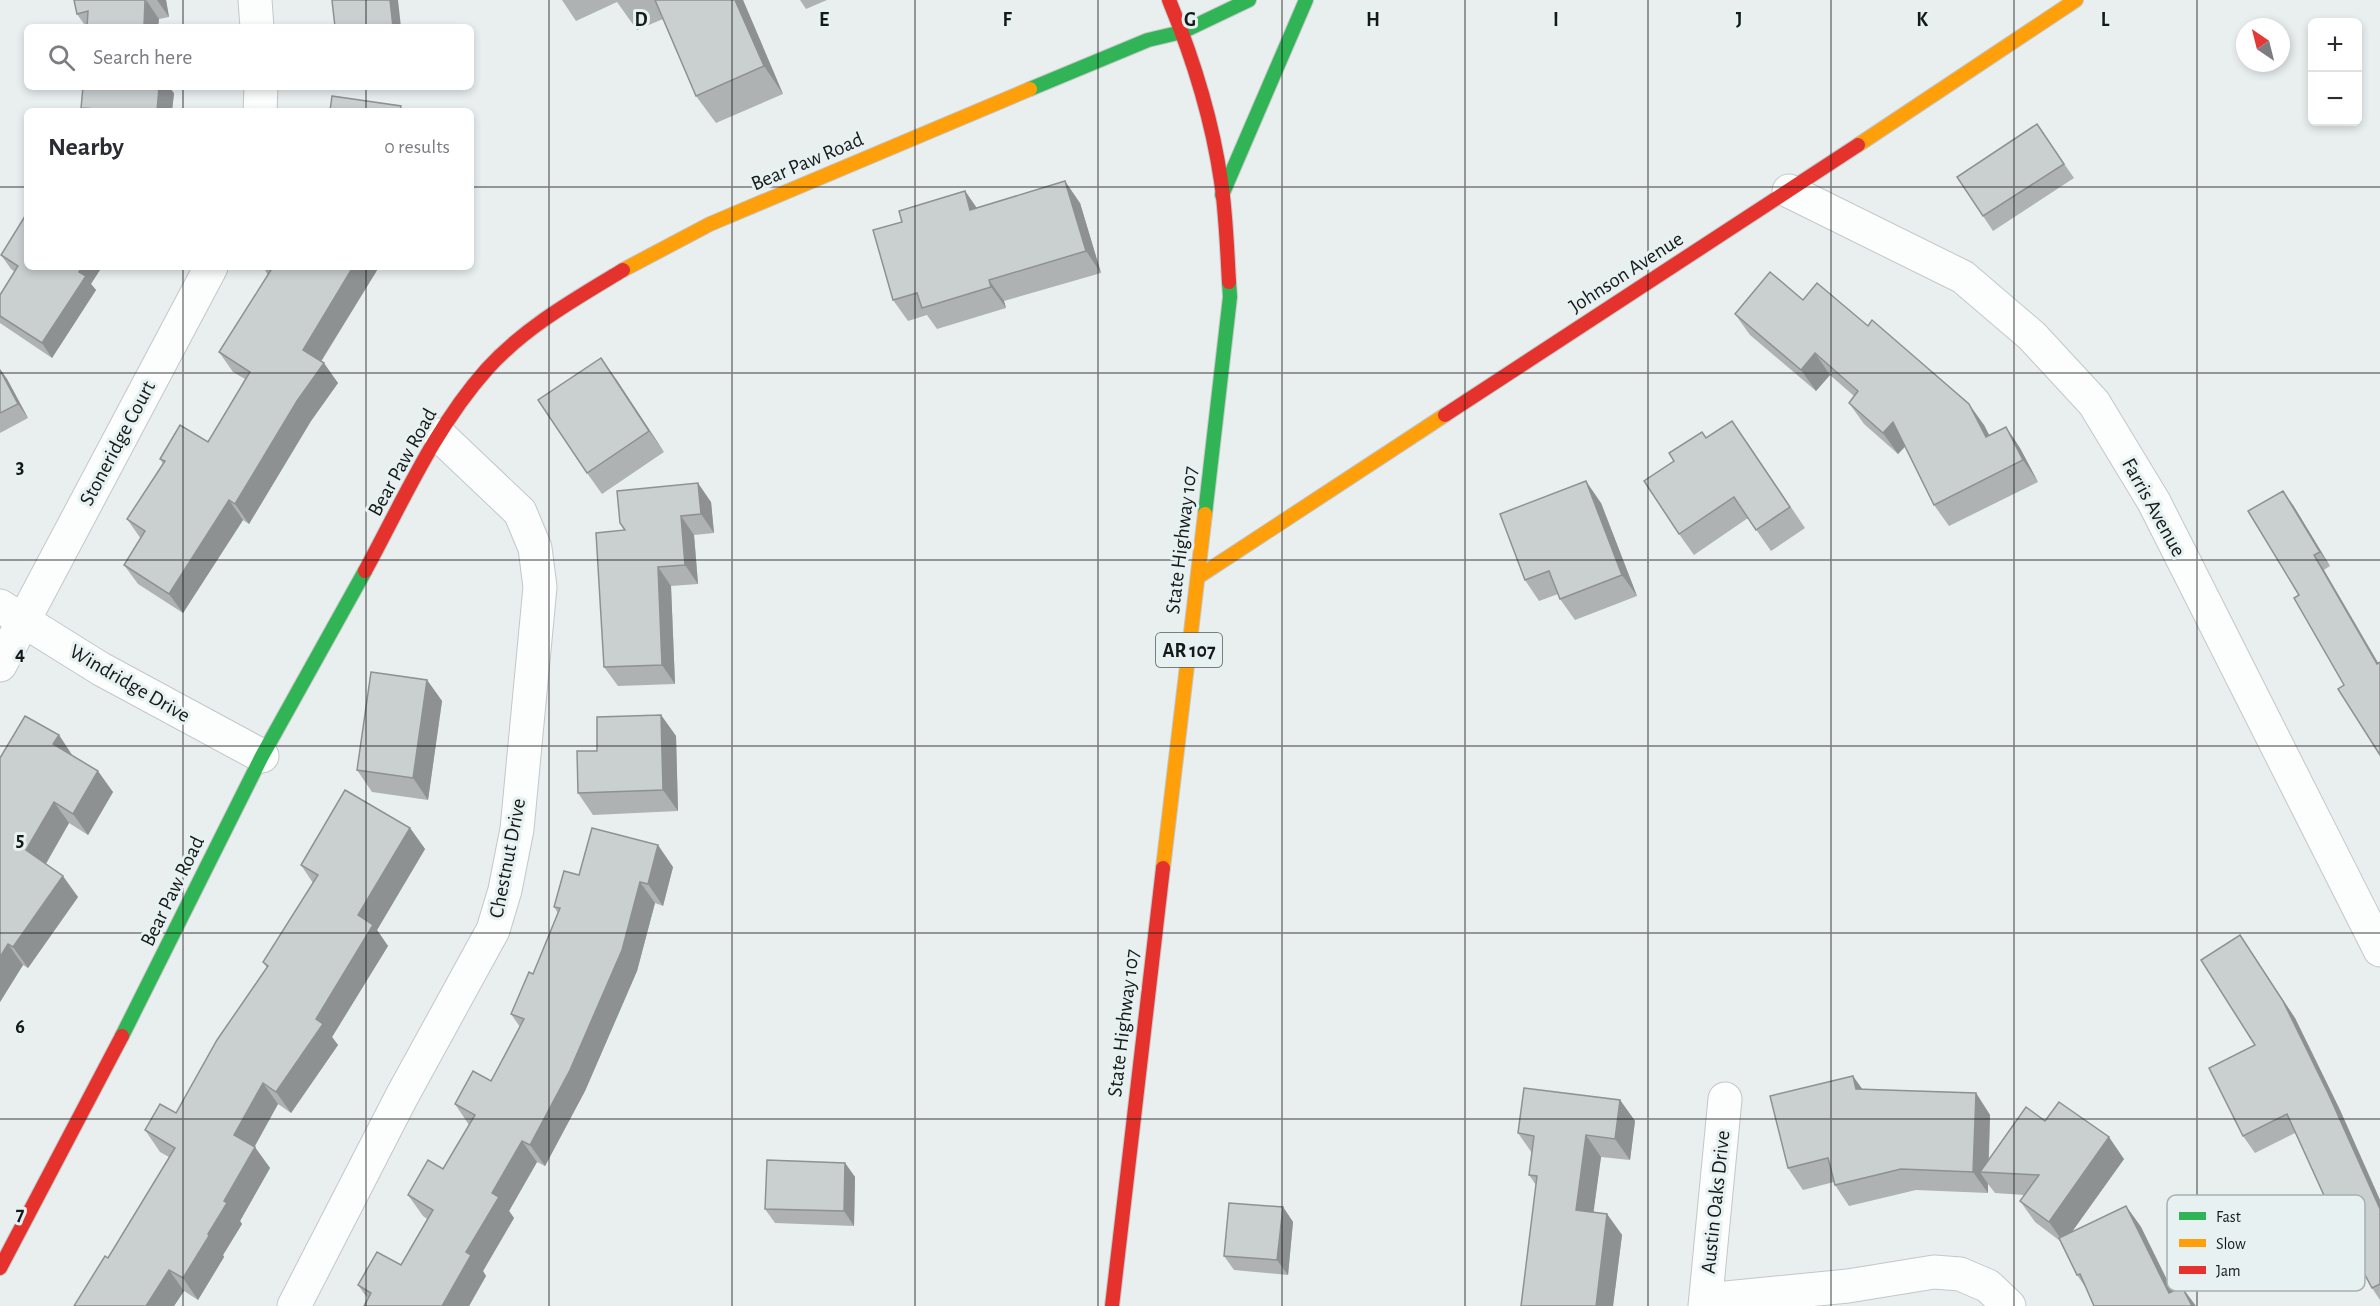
<!DOCTYPE html>
<meta charset="utf-8">
<style>
:root{--surface:#fff;--page:#f7f7f7;--text:#2b2b33;--muted:#7c7c81;--line:#e1e1e2}
body{margin:0;font-family:"Alegreya Sans",sans-serif;background:var(--page);color:var(--text)}
.controls{position:absolute;right:18px;top:18px;display:grid;overflow:hidden;border-radius:9px;box-shadow:0 3px 9px #0003}
.controls button{width:54px;height:54px;display:grid;place-items:center;padding:0;border:0;border-bottom:2px solid var(--line);background:var(--surface);color:var(--text);font:30px sans-serif}
.compass{position:absolute;left:2236px;top:18px;width:54px;height:54px;border-radius:50%;background:var(--surface);box-shadow:0 3px 9px #0003;rotate:325deg}
.list{margin:0;padding:0;list-style:none}
h2{display:flex;justify-content:space-between;align-items:center;height:78px;margin:0;padding:0 24px;font-size:26px}
h2 small{font-size:20px;font-weight:400;color:var(--muted)}
.icon{flex:none;width:33px;height:33px;fill:none;stroke:currentColor;stroke-width:2;stroke-linecap:round;stroke-linejoin:round}
.map{position:relative;flex:none;width:2380px;height:1306px;overflow:hidden}
.search{position:absolute;background:var(--surface);box-shadow:0 3px 9px #0003;left:24px;top:24px;width:450px;height:66px;display:flex;align-items:center;gap:15px;box-sizing:border-box;padding:0 21px;border-radius:9px;color:var(--muted);font-size:22px}
.panel{position:absolute;background:var(--surface);box-shadow:0 3px 9px #0003;left:24px;top:108px;width:450px;height:162px;border-radius:9px}
.map>svg:first-child{display:block}
.lines{fill:none;stroke-linecap:round;stroke-linejoin:round}
.street-casing{stroke:#c3c7c7;stroke-width:35}
.fast-casing{stroke:#c3c7c7;stroke-width:16}
.slow-casing{stroke:#c3c7c7;stroke-width:16}
.jam-casing{stroke:#c3c7c7;stroke-width:16}
.street{stroke:#fcfdfd;stroke-width:33}
.fast{stroke:#30b455;stroke-width:14}
.slow{stroke:#ff9f0a;stroke-width:14}
.jam{stroke:#e5322d;stroke-width:14}
.wall{fill:#aeb2b2}
.shaded-wall{fill:#8d9191}
.building{fill:#cacfcf;stroke:#8d9191;stroke-width:1.5}
.grid{fill:none;stroke:#151919;stroke-width:1.5;stroke-opacity:0.55}
.labels{text-anchor:middle;stroke-width:6;stroke-linejoin:round;paint-order:stroke}
.shield{fill:#e7f1f1;stroke:#545a5a;stroke-width:1.5}
.shield-label{font-size:20px;font-weight:bold;fill:#151919}
.street-label{font-size:21px;fill:#151919;stroke:#e7f1f1}
.key{fill:#e7f1f1;stroke:#a8b0b0;stroke-width:1.5}
.key-label{font-size:16px;fill:#151919}
.grid-label{font-size:20px;text-anchor:middle;font-weight:bold;fill:#151919;stroke:#e7f1f1;stroke-width:6;stroke-linejoin:round;paint-order:stroke}
</style>
<div class="map">
<svg width="2380" height="1306" viewBox="0 0 2380 1306">
<rect width="100%" height="100%" fill="#e9efef"/>
<g class="lines">
<g class="street-casing">
<g id="street">
<polyline points="255,0 257,27"/>
<polyline points="260,111 261,87"/>
<polyline points="1789,191 1963,277 2032,336 2094,403 2154,502 2380,950"/>
<polyline points="0,606 101,669 262,756"/>
<polyline points="0,665 211,267"/>
<polyline points="1706,1300 1848,1286 1934,1272 1960,1274 1988,1286 2009,1306"/>
<polyline points="294,1306 402,1096 493,930 505,890 517,829 540,587 535,548 520,512 439,435"/>
<polyline points="1705,1306 1725,1099"/>
</g>
</g>
<g class="fast-casing">
<g id="fast">
<polyline points="1030,89 1148,40 1182,32 1249,0"/>
<polyline points="1222,195 1306,0"/>
<polyline points="1205,514 1230,297 1229,282"/>
<polyline points="122,1036 262,756 365,571"/>
</g>
</g>
<g class="slow-casing">
<g id="slow">
<polyline points="1858,145 2076,0"/>
<polyline points="623,270 710,224 1030,89"/>
<polyline points="1198,577 1445,415"/>
<polyline points="1163,868 1205,514"/>
</g>
</g>
<g class="jam-casing">
<g id="jam">
<path d="M 1169,0 C 1193,58 1212,119 1221,181 C 1226,214 1227,248 1229,282"/>
<polyline points="1445,415 1858,145"/>
<path d="M 365,571 C 402,503 435,427 487,369 C 525,327 575,299 623,270"/>
<polyline points="0,1268 122,1036"/>
<polyline points="1112,1306 1163,868"/>
</g>
</g>
<use href="#street" class="street"/>
<use href="#fast" class="fast"/>
<use href="#slow" class="slow"/>
<use href="#jam" class="jam"/>
</g>
<g class="wall">
<polygon points="74,0 166,0 169,17 159,19 158,27 86,27 77,14"/>
<polygon points="562,0 743,0 783,94 716,123 696,96 663,19 637,30 617,2 576,21"/>
<polygon points="800,0 827,0 806,9"/>
<polygon points="330,87 346,87 331,89"/>
<polygon points="174,93 172,111 83,111 81,108"/>
<polygon points="2037,124 2074,178 1993,231 1983,216"/>
<polygon points="965,191 977,208 1080,203 1101,273 1004,301 1006,308 937,329 927,315 908,321 893,300 902,222"/>
<polygon points="1,255 91,284 96,290 52,358 0,323 0,295 15,272 11,269"/>
<polygon points="263,267 379,267 321,362 338,383 311,421 249,524 243,520 183,613 138,584 124,565 141,539 127,519 163,464 160,459 208,442 245,379 233,372 219,352 268,275"/>
<polygon points="1803,300 1984,425 1989,435 2006,427 2020,448 2038,482 1949,526 1934,505 1905,447 1898,454 1864,424 1849,403 1854,396 1830,375 1816,391 1750,335 1735,314"/>
<polygon points="0,369 7,379 28,418 0,433"/>
<polygon points="616,379 664,452 602,494 587,473"/>
<polygon points="1706,438 1747,442 1805,528 1771,551 1748,518 1694,555 1679,534 1674,461"/>
<polygon points="711,502 714,533 694,535 698,584 671,586 675,684 618,686 604,667 625,530"/>
<polygon points="1601,503 1637,596 1575,620 1560,599 1558,594 1539,601 1525,580"/>
<polygon points="2293,505 2330,566 2324,570 2344,685 2299,595"/>
<polygon points="427,680 442,701 428,800 372,792 357,770"/>
<polygon points="661,715 676,736 678,811 593,815 578,793 597,751"/>
<polygon points="59,735 73,756 113,792 88,835 69,823 46,864 78,897 28,968 23,965 0,1002 0,758"/>
<polygon points="410,828 425,849 377,930 388,946 332,1037 338,1045 291,1113 278,1104 254,1147 270,1168 240,1221 242,1224 223,1255 224,1257 198,1300 184,1291 174,1306 74,1306 108,1258 169,1157 160,1152 145,1130 176,1113 267,968 263,962 313,883 301,865"/>
<polygon points="673,867 663,906 655,903 637,971 585,1091 545,1166 537,1162 509,1211 514,1218 483,1271 486,1276 469,1306 364,1306 368,1299 358,1285 401,1265 427,1219 423,1216 408,1195 443,1169 469,1125 455,1104 491,1081 520,1027 511,1014 533,974 558,913 554,907 579,875"/>
<polygon points="2252,953 2295,1018 2340,1110 2380,1200 2380,1300 2372,1288 2295,1133 2255,1153 2243,1136 2255,1045"/>
<polygon points="1863,1090 1976,1093 1990,1115 1989,1159 2045,1121 2124,1159 2071,1233 2126,1206 2141,1227 2172,1292 2196,1306 2086,1288 2077,1275 2060,1241 2035,1222 2020,1201 2024,1195 1995,1193 1988,1184 1988,1193 1916,1190 1849,1206 1835,1185 1834,1182 1803,1190 1788,1168"/>
<polygon points="1620,1100 1635,1121 1630,1160 1601,1157 1593,1212 1607,1214 1622,1235 1613,1306 1521,1306 1536,1185 1529,1175 1532,1153 1518,1133"/>
<polygon points="845,1163 855,1177 854,1226 775,1223 765,1209"/>
<polygon points="1283,1207 1293,1222 1288,1275 1234,1270 1224,1256"/>
</g>
<g class="shaded-wall">
<polygon points="146,0 159,19 158,27 144,27"/>
<polygon points="157,0 166,0 169,17"/>
<polygon points="390,0 398,0 401,27 393,27"/>
<polygon points="735,0 743,0 783,94 764,66"/>
<polygon points="159,87 169,87 174,93 172,111 157,111"/>
<polygon points="1065,181 1080,203 1101,273 1086,251"/>
<polygon points="965,191 980,213 970,210"/>
<polygon points="82,267 102,267 91,284 96,290 52,358 42,343"/>
<polygon points="353,267 379,267 316,369 303,350"/>
<polygon points="989,280 1004,301 1006,308 991,287"/>
<polygon points="1815,353 1830,375 1816,391 1801,370"/>
<polygon points="601,358 616,379 664,452 649,431"/>
<polygon points="324,363 338,383 311,421 249,524 235,504 297,401"/>
<polygon points="0,369 7,379 28,418 18,404"/>
<polygon points="1969,404 1984,425 2001,458 1986,437"/>
<polygon points="1893,422 1907,444 1898,454 1883,433"/>
<polygon points="2006,427 2020,448 2038,482 2023,460"/>
<polygon points="1586,481 1601,503 1637,596 1622,575"/>
<polygon points="698,483 711,502 714,533 701,514"/>
<polygon points="2283,491 2293,505 2330,566 2320,552"/>
<polygon points="229,500 243,520 183,613 169,594"/>
<polygon points="681,516 694,535 698,584 685,565"/>
<polygon points="2314,555 2324,570 2380,666 2380,668"/>
<polygon points="658,567 671,586 675,684 662,665"/>
<polygon points="427,680 442,701 428,800 413,778"/>
<polygon points="661,715 676,736 678,811 663,790"/>
<polygon points="59,735 73,757 53,744"/>
<polygon points="98,771 113,792 88,835 73,814"/>
<polygon points="54,802 69,823 41,872 26,850"/>
<polygon points="410,828 425,849 377,930 388,946 332,1037 338,1045 291,1113 276,1092 316,1019 358,915"/>
<polygon points="658,845 673,867 663,906 648,884"/>
<polygon points="63,876 78,897 28,968 13,947"/>
<polygon points="640,882 655,903 637,971 585,1091 545,1166 530,1145"/>
<polygon points="2240,935 2295,1018 2340,1110 2380,1200 2380,1209"/>
<polygon points="8,944 23,965 0,1002 0,957"/>
<polygon points="1853,1076 1868,1097 1856,1089"/>
<polygon points="263,1083 278,1104 249,1157 234,1135"/>
<polygon points="1976,1093 1990,1115 1988,1173 1980,1172 1988,1184 1988,1193 1973,1172"/>
<polygon points="1620,1100 1635,1121 1630,1160 1615,1139"/>
<polygon points="1586,1135 1601,1157 1591,1231 1576,1210"/>
<polygon points="2109,1137 2124,1159 2064,1243 2049,1222"/>
<polygon points="522,1141 537,1162 509,1211 514,1218 483,1271 486,1276 469,1306 442,1306 492,1193"/>
<polygon points="255,1147 270,1168 240,1221 242,1224 223,1255 224,1257 198,1300 183,1278 208,1234 224,1201"/>
<polygon points="845,1163 855,1177 854,1226 844,1211"/>
<polygon points="2126,1206 2141,1227 2180,1306 2169,1293"/>
<polygon points="1283,1207 1293,1222 1288,1275 1277,1260"/>
<polygon points="1607,1214 1622,1235 1613,1306 1596,1306"/>
<polygon points="169,1270 184,1291 174,1306 146,1306"/>
<polygon points="2182,1287 2196,1306 2192,1306"/>
</g>
<g class="building">
<polygon points="74,0 145,0 144,27 87,27 88,11 77,14"/>
<polygon points="332,0 390,0 393,27 335,27"/>
<polygon points="655,0 735,0 764,66 696,96"/>
<polygon points="83,87 159,87 157,111 129,111 81,108"/>
<polygon points="332,96 401,106 400,111 330,111"/>
<polygon points="2037,124 2064,164 1983,216 1957,177"/>
<polygon points="1065,181 1086,251 989,280 991,287 922,308 917,293 893,300 873,230 902,222 899,211 965,191 970,210"/>
<polygon points="27,213 27,267 82,267 79,272 86,276 42,343 0,316 0,295 18,266 1,255"/>
<polygon points="266,267 353,267 303,350 324,363 297,401 235,504 229,500 169,594 124,565 145,531 127,519 165,461 160,459 180,425 208,442 250,372 219,352 271,270"/>
<polygon points="1770,272 1803,300 1817,283 1868,326 1872,320 1969,404 1986,437 2006,427 2023,460 1934,505 1893,422 1883,433 1849,403 1858,391 1815,353 1801,370 1735,314"/>
<polygon points="601,358 649,431 587,473 538,400"/>
<polygon points="0,370 18,404 0,413"/>
<polygon points="1732,421 1790,507 1756,530 1734,497 1679,534 1644,481 1674,461 1669,453 1702,432 1706,438"/>
<polygon points="1586,481 1622,575 1560,599 1549,571 1525,580 1500,514"/>
<polygon points="698,483 701,514 681,516 685,565 658,567 662,665 604,667 596,533 625,530 620,523 617,491"/>
<polygon points="2283,491 2320,552 2314,555 2377,664 2380,662 2380,755 2338,689 2344,685 2294,598 2299,595 2248,511"/>
<polygon points="371,672 427,680 413,778 357,770"/>
<polygon points="661,715 663,790 578,793 577,751 597,751 597,717"/>
<polygon points="25,716 59,735 53,744 98,771 73,814 54,802 26,850 63,876 13,947 8,944 0,957 0,758"/>
<polygon points="345,790 410,828 358,915 373,925 316,1019 323,1024 276,1092 263,1083 234,1135 255,1147 224,1201 227,1203 208,1234 209,1236 183,1278 169,1270 146,1306 74,1306 105,1256 108,1258 175,1148 145,1130 160,1104 176,1113 217,1040 268,966 263,962 318,875 301,865"/>
<polygon points="592,828 658,845 648,884 640,882 622,950 570,1070 530,1145 522,1141 492,1193 499,1197 466,1252 471,1255 442,1306 364,1306 371,1293 358,1285 377,1252 401,1265 433,1210 408,1195 428,1160 443,1169 475,1115 455,1104 473,1071 491,1081 524,1019 511,1014 529,972 533,974 560,908 554,907 564,871 579,875"/>
<polygon points="2240,935 2283,1001 2328,1093 2380,1209 2380,1284 2372,1288 2332,1213 2287,1114 2243,1136 2209,1068 2255,1045 2201,960"/>
<polygon points="1853,1076 1856,1089 1976,1093 1973,1172 1901,1169 1835,1185 1828,1158 1788,1168 1770,1096"/>
<polygon points="1524,1088 1620,1100 1615,1139 1586,1135 1576,1210 1607,1214 1596,1306 1521,1306 1537,1176 1529,1175 1534,1136 1518,1133"/>
<polygon points="2059,1102 2109,1137 2049,1222 2020,1201 2039,1175 1980,1172 2026,1107 2045,1121"/>
<polygon points="767,1160 845,1163 844,1211 765,1209"/>
<polygon points="1229,1203 1283,1207 1277,1260 1224,1256"/>
<polygon points="2126,1206 2169,1293 2182,1287 2192,1306 2094,1306 2080,1274 2077,1275 2059,1238"/>
</g>
<path class="grid" d="M 183,0 L 183,27M 366,0 L 366,27M 549,0 L 549,1306M 732,0 L 732,1306M 915,0 L 915,1306M 1098,0 L 1098,1306M 1282,0 L 1282,1306M 1465,0 L 1465,1306M 1648,0 L 1648,1306M 1831,0 L 1831,1306M 2014,0 L 2014,1306M 2197,0 L 2197,1306M 183,87 L 183,111M 366,87 L 366,111M 0,187 L 27,187M 471,187 L 2380,187M 183,267 L 183,1306M 366,267 L 366,1306M 0,373 L 2380,373M 0,560 L 2380,560M 0,746 L 2380,746M 0,933 L 2380,933M 0,1119 L 2380,1119"/>
<g class="labels">
<rect class="shield" x="1156" y="633" width="66" height="34" rx="4.5"/>
<g class="shield-label">
<text x="1189" y="657">AR 107</text>
</g>
<g class="street-label">
<text transform="translate(807 161) rotate(-23)" y="7">Bear Paw Road</text>
<text transform="translate(1626 272) rotate(-33)" y="7">Johnson Avenue</text>
<text transform="translate(117 443) rotate(-62)" y="7">Stoneridge Court</text>
<text transform="translate(402 462) rotate(-61)" y="7">Bear Paw Road</text>
<text transform="translate(2154 507) rotate(61)" y="7">Farris Avenue</text>
<text transform="translate(1181 540) rotate(-83)" y="7">State Highway 107</text>
<text transform="translate(130 683) rotate(30)" y="7">Windridge Drive</text>
<text transform="translate(507 858) rotate(-79)" y="7">Chestnut Drive</text>
<text transform="translate(172 891) rotate(-64)" y="7">Bear Paw Road</text>
<text transform="translate(1123 1023) rotate(-83)" y="7">State Highway 107</text>
<text transform="translate(1715 1202) rotate(-84)" y="7">Austin Oaks Drive</text>
</g>
</g>
<rect x="2167" y="1195" width="198" height="96" rx="9" class="key"/>
<rect x="2179" y="1212" width="27" height="8" fill="#30b455"/>
<rect x="2179" y="1239" width="27" height="8" fill="#ff9f0a"/>
<rect x="2179" y="1266" width="27" height="8" fill="#e5322d"/>
<g class="key-label">
<text x="2216" y="1222">Fast</text>
<text x="2216" y="1249">Slow</text>
<text x="2216" y="1276">Jam</text>
</g>
<g class="grid-label">
<text x="641" y="26">D</text>
<text x="824" y="26">E</text>
<text x="1007" y="26">F</text>
<text x="1190" y="26">G</text>
<text x="1373" y="26">H</text>
<text x="1556" y="26">I</text>
<text x="1739" y="26">J</text>
<text x="1922" y="26">K</text>
<text x="2105" y="26">L</text>
<text x="20" y="473">3</text>
<text x="20" y="660">4</text>
<text x="20" y="846">5</text>
<text x="20" y="1033">6</text>
<text x="20" y="1220">7</text>
</g>
</svg>
<div class="controls">
<button>+</button>
<button>−</button>
</div>
<svg class="compass" viewBox="-18 -18 36 36"><path d="M0-13l5 13h-10z" fill="#e53935"/><path d="M0 13l5-13h-10z" fill="#7c7c81"/></svg>
<div class="search"><svg class="icon" aria-label="search" viewBox="0 0 24 24"><circle cx="10" cy="10" r="6"/><path d="M15 15l6 6"/></svg>Search here</div>
<section class="panel">
<h2>Nearby<small>0 results</small></h2>
<ul class="list">
</ul>
</section>
</div>
